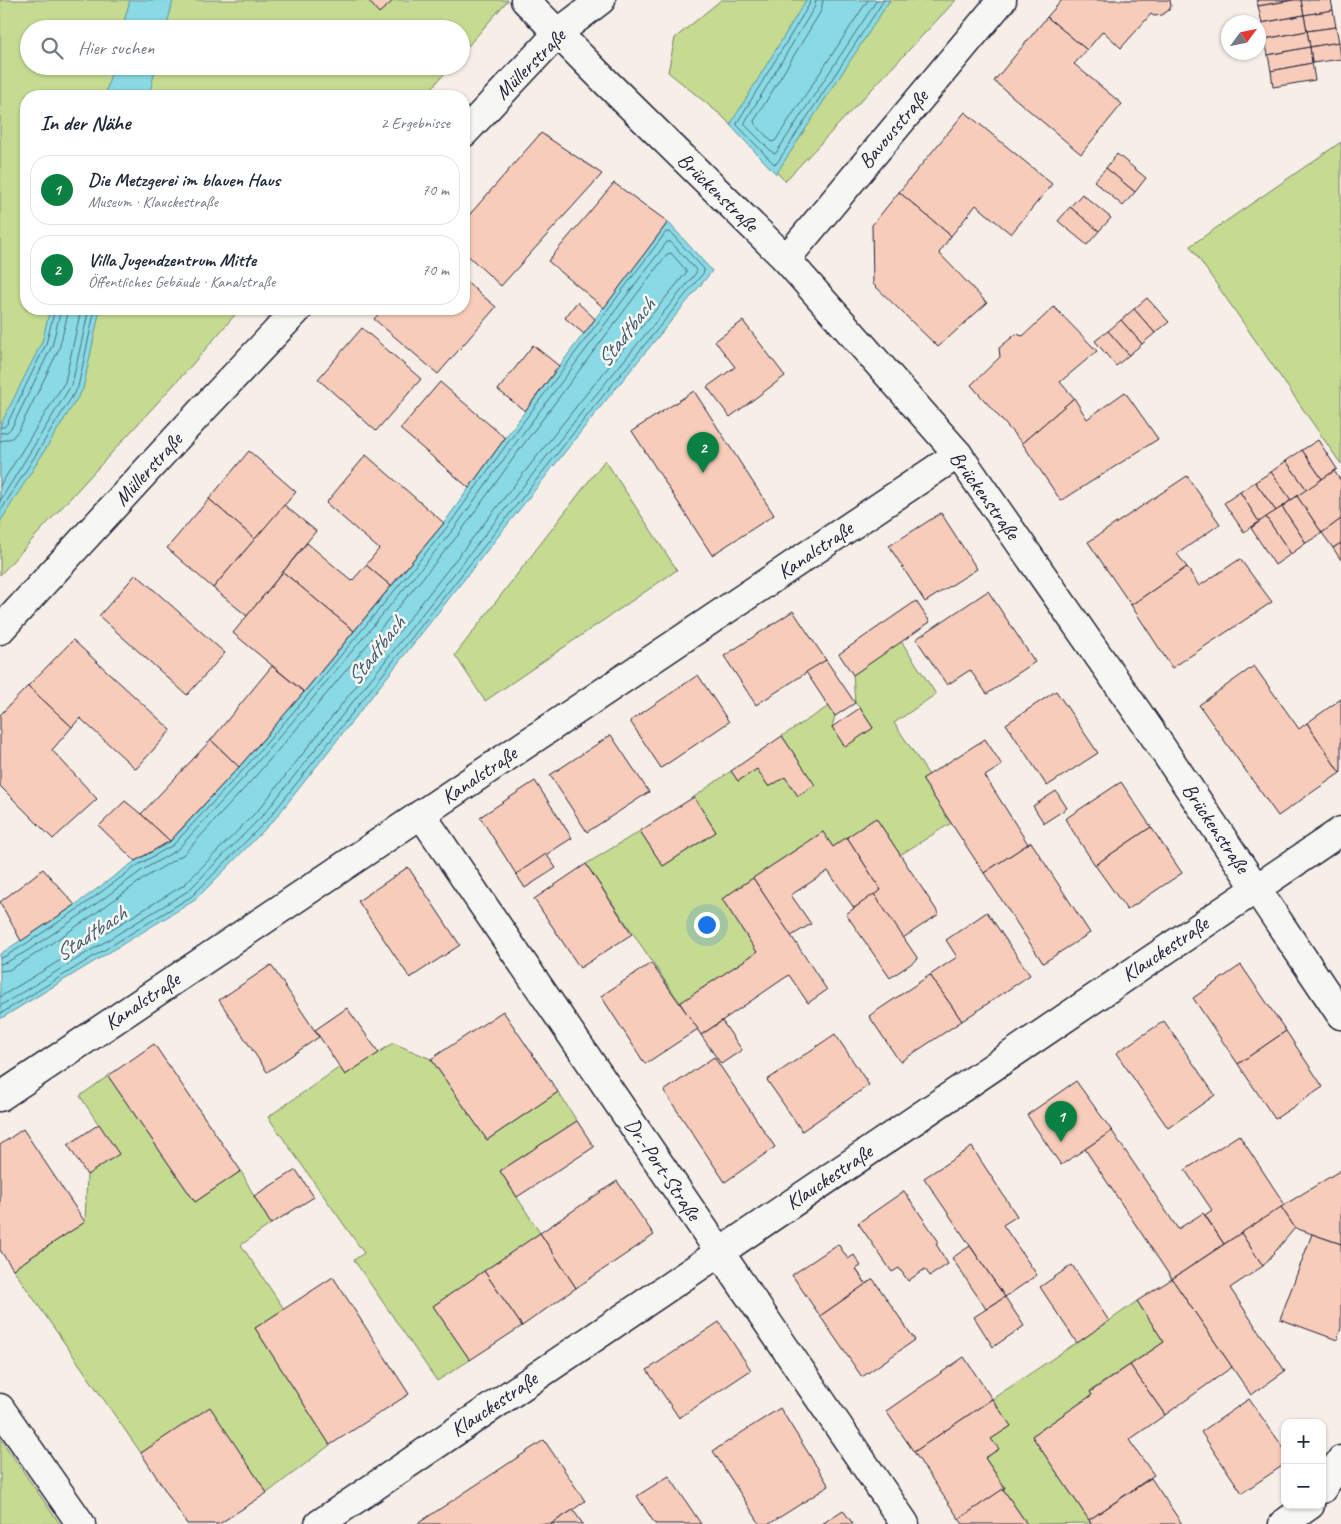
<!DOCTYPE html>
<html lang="de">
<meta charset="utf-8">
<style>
:root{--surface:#fff;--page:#f6f6f7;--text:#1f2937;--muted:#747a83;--line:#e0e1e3;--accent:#0b8043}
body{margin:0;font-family:Caveat,sans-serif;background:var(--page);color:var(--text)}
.controls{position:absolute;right:15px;bottom:15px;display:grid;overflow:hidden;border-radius:10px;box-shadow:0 1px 4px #0004}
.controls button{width:45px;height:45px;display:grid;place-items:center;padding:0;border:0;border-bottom:1px solid var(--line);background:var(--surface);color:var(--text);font:25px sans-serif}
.compass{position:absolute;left:1221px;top:15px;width:45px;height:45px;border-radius:50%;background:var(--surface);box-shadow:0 1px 4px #0004;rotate:57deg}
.you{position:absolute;left:706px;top:924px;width:18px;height:18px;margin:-12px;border:4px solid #fff;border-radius:50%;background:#1a73e8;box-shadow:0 0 0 8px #1a73e833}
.badge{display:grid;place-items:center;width:32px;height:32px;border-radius:50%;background:var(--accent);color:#fff;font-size:16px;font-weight:700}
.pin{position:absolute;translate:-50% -41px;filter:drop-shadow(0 1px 2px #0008)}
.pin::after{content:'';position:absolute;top:26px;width:18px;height:15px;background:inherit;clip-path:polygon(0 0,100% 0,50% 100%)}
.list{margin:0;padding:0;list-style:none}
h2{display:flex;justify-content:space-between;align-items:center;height:65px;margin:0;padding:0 20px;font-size:21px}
h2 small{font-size:16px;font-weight:400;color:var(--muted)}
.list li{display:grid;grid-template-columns:32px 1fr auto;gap:15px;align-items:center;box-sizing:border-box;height:70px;margin:0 10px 10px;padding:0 10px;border:1px solid var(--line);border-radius:20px}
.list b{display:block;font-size:19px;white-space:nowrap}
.list p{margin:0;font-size:16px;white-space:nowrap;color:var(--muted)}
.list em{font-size:16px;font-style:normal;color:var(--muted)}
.icon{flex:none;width:28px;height:28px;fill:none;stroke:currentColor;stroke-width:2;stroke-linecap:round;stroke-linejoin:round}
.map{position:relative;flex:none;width:1341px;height:1524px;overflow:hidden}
.search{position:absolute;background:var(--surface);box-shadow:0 1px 4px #0004;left:20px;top:20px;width:450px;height:55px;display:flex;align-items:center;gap:12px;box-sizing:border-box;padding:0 18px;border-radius:28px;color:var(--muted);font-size:19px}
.panel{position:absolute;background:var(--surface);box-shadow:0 1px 4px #0004;left:20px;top:90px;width:450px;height:225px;border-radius:20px}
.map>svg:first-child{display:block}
.green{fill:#c5db91;stroke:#747e66}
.water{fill:#89dae4;stroke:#6090a0}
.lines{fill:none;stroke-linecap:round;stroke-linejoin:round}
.shore{stroke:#4b6c7f;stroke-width:1}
.building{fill:#f8ccba;stroke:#22223b}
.street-casing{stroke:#22223b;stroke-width:31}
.secondary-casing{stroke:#22223b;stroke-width:31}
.street{stroke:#f6f6f2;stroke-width:28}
.secondary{stroke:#f6f6f2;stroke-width:28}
.labels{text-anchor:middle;stroke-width:5;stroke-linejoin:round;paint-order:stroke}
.street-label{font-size:21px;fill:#22223b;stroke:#f6f6f2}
.water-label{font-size:22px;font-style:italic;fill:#41596e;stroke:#f6f6f2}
</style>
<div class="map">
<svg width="1341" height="1524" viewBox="0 0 1341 1524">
<rect width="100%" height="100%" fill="#f6eee7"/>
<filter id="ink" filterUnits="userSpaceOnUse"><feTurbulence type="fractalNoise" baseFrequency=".02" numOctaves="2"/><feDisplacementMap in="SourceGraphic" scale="10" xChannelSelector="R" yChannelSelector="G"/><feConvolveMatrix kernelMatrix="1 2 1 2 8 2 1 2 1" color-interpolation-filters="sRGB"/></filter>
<g filter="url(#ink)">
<g class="green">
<polygon points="0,0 508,0 461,54 461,29 29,29 29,66 451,66 425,96 26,96 26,309 240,309 190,367 0,575"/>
<polygon points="721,0 956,0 785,181 722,116 668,72 675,38"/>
<polygon points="1341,142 1341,464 1190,246"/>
<polygon points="605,460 677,570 485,701 455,655"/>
<polygon points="901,641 936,694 894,723 929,775 922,779 951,823 900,855 876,818 833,847 823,832 722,899 757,952 680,1003 586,864 640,831 663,866 716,832 694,797 731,771 738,781 757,769 769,787 785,777 798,796 814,785 782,736 829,706 835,716 832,727 845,746 873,728 860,708 855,703 853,675"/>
<polygon points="393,1043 431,1059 487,1140 558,1092 577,1121 500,1171 540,1233 433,1306 470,1360 437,1381 354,1260 364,1253 268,1117 340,1067 345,1075"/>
<polygon points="108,1076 195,1202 241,1171 254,1196 271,1224 241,1245 284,1309 255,1328 330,1445 267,1493 210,1408 141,1453 13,1269 85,1222 87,1175 118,1154 80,1096"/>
<polygon points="1137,1301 1164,1342 1090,1391 1092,1395 1032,1436 1091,1523 1027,1524 1003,1489 1005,1487 985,1458 999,1449 991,1439 1011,1426 992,1399 1109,1321"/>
<polygon points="0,1438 60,1524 0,1524"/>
</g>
<g class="water">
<polygon points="130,0 173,0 166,29 122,29"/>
<polygon points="806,0 890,0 776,174 730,125"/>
<polygon points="113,66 156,66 149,96 105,96"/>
<polygon points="668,222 712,271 598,410 274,820 195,900 0,1019 0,954 75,905 135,861 170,842 239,767 304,692 444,523 505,438"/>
<polygon points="50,309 100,309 83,389 0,522 0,426 42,342"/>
</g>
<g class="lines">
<g class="shore">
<polyline points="810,0 809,5 737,123 737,125 774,164 777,163 884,0"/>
<polyline points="816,0 814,8 745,122 745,125 774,154 776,153 877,0"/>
<polyline points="823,0 821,11 754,121 755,124 772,142 775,141 868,0"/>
<polyline points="0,427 4,427 7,424 46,344 55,309"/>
<polyline points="0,433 7,432 12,427 52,346 61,309"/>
<polyline points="0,441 12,438 19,430 59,349 69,309"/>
<polyline points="0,486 65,382 81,309"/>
<polyline points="0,501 72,384 89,309"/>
<polyline points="0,512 78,387 95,309"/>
<polyline points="0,958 4,957 24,945 78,909 138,865 173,845 243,770 308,695 448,526 509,441 666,232 670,232 704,269 704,272 594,407 270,817 192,896 0,1014"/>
<polyline points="0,964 7,962 27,951 82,914 141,871 177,850 247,774 312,699 453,530 514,445 667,242 671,242 696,270 696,273 589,403 265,813 188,891 0,1006"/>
<polyline points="0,971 9,970 31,957 86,920 146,877 184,854 253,779 318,704 459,534 520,449 667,254 671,253 686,270 686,273 583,398 260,808 184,885 0,997"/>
</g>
</g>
<g class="building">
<polygon points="368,0 394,0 379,13"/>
<polygon points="1062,0 1170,0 1171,6 1169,10 1162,15 1154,16 1151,14 1121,48 1103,31 1087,50 1047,17"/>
<polygon points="1257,0 1294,0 1258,6"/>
<polygon points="1294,0 1301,0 1304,15 1262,23 1258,6"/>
<polygon points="1301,0 1331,0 1333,10 1304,15"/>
<polygon points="1333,10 1336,27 1307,31 1304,15"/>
<polygon points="1304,15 1307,31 1265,39 1262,23"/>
<polygon points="1047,17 1087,50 1074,64 1122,104 1081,154 994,81"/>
<polygon points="1336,27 1339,42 1310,47 1307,31"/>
<polygon points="1307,31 1310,47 1268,55 1265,39"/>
<polygon points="1339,42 1341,59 1312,63 1310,47"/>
<polygon points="1310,47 1312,63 1271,71 1268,55"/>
<polygon points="1312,63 1315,80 1273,87 1271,71"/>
<polygon points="965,112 1052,184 1011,234 976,205 951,236 899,192"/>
<polygon points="541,133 602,174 501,286 464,252 464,221"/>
<polygon points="1117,154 1146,178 1135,192 1106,168"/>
<polygon points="1106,168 1135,192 1123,206 1094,181"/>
<polygon points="614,183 668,222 604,308 548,261"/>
<polygon points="899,192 951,236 939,253 987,303 938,347 873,284 872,225"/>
<polygon points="1082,194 1111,218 1099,231 1070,207"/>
<polygon points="1070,207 1099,231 1087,245 1058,221"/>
<polygon points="464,280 496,307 438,374 374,319 383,309 464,309"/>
<polygon points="1147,298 1169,322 1155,333 1134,309"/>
<polygon points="577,302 595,319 584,334 565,318"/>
<polygon points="1054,307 1097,351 1060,382 1074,398 1022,443 971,385 1000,357 999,348 1016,334 1023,336"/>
<polygon points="1134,309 1155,333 1142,344 1121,320"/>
<polygon points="1121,320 1142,344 1129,355 1108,331"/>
<polygon points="743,321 785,376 730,417 707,387 735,367 715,341"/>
<polygon points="362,328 421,379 376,431 318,379"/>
<polygon points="1108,331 1129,355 1116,366 1095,341"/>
<polygon points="533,345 559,366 525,411 498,390"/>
<polygon points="440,382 505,438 469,488 400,429"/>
<polygon points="694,391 774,515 712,555 632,431"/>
<polygon points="1125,392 1158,439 1061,501 1022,443 1074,398 1087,419"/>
<polygon points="1318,440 1337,469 1322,479 1302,450"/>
<polygon points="1302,450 1322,479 1307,490 1286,461"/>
<polygon points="249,451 296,492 255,539 209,499"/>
<polygon points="366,455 444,523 391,586 366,565 379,549 326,503"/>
<polygon points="1286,461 1307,490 1291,500 1271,472"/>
<polygon points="1334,471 1341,481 1341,519 1322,533 1297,496"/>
<polygon points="1271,472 1291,500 1276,511 1255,482"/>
<polygon points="1187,476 1220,524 1177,554 1187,567 1131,605 1088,542"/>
<polygon points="1255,482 1276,511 1259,522 1240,492"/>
<polygon points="1240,492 1259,522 1244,532 1224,503"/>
<polygon points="1297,496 1322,533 1306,543 1282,507"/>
<polygon points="209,499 255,539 213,588 167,548"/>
<polygon points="284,505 316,531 247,616 213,588"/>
<polygon points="1282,507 1306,543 1291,554 1266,517"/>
<polygon points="941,513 977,569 925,602 889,546"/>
<polygon points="1266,517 1291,554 1275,565 1251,528"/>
<polygon points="1341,519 1341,543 1333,548 1322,533"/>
<polygon points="307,543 352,581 366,565 391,586 354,631 283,572"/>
<polygon points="1341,543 1341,560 1333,548"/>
<polygon points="1240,559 1272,602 1172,668 1131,605 1187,567 1199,586"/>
<polygon points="283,572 354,631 304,692 233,633"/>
<polygon points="136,574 225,653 187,695 99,616"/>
<polygon points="988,591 1035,662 987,694 970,670 947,685 916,639"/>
<polygon points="916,601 930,622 853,675 839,654"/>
<polygon points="793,611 826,660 756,705 724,656"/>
<polygon points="73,640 171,730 136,769 80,718 72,727 28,686"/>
<polygon points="826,660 855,703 835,716 806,672"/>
<polygon points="272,666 304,692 239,767 211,740"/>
<polygon points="1254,666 1299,729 1307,723 1340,773 1278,816 1199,705"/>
<polygon points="698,675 729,722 661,768 630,721"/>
<polygon points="28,686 72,727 52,750 97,799 53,839 0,786 0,715"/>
<polygon points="1056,691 1098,753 1047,786 1006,724"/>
<polygon points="1341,699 1341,772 1340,773 1307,723"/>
<polygon points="860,708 873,728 845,747 832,727"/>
<polygon points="611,735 649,792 587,832 550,775"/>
<polygon points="782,736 815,785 798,796 785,777 769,787 757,769 738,781 731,771"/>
<polygon points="985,739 1002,765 985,776 1028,844 984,873 922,779"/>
<polygon points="211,740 239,767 170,841 141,814"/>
<polygon points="535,781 572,838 516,874 480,817"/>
<polygon points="1121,782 1151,827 1095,865 1065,819"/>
<polygon points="1056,791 1067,808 1044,823 1033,806"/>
<polygon points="694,797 716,832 663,866 640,831"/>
<polygon points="125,801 141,814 170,841 135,861 99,826"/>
<polygon points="876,818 939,914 903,938 874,894 881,890 847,837"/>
<polygon points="1151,827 1182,873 1127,910 1095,865"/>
<polygon points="823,832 833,847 847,837 881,890 854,908 828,871 791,895 811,924 791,936 753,878"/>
<polygon points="1031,842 1090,933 1043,963 984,873"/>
<polygon points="546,854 556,868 525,888 516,874"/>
<polygon points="586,864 632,934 580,968 534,899"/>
<polygon points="408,867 460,945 410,978 358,901"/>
<polygon points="43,869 75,905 21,941 0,902"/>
<polygon points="753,878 827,990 808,1003 789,975 701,1035 680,1003 757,952 722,899"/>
<polygon points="874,894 918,959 890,978 846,914"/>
<polygon points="987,912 1030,975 962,1021 930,975 957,957 946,940"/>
<polygon points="651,963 698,1029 645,1064 601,996"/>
<polygon points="271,965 319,1037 267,1072 219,1000"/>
<polygon points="1241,965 1286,1031 1238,1064 1193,998"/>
<polygon points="930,975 962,1021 900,1062 869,1016"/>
<polygon points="347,1008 379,1053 345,1075 315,1030"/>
<polygon points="503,1011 558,1092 487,1140 431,1059"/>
<polygon points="722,1021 742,1050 721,1064 701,1035"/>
<polygon points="1164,1021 1215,1095 1168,1128 1116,1053"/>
<polygon points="1286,1031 1323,1087 1275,1119 1238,1064"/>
<polygon points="835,1034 869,1085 802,1131 767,1080"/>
<polygon points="154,1044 241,1171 195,1202 108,1076"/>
<polygon points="714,1057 775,1147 725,1182 664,1091"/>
<polygon points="1076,1081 1112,1131 1061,1165 1027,1115"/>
<polygon points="577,1121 594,1147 517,1197 500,1171"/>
<polygon points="99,1124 119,1154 87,1175 68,1145"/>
<polygon points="23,1129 85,1222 13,1269 0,1250 0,1145"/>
<polygon points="1112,1131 1178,1229 1203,1213 1224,1244 1172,1279 1085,1149"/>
<polygon points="1239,1135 1285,1205 1224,1244 1205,1215 1212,1210 1185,1170"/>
<polygon points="972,1147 1017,1216 1003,1225 1037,1275 1005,1297 924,1178"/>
<polygon points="296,1170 314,1197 271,1224 254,1196"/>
<polygon points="1341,1170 1341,1244 1295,1228 1281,1207"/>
<polygon points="617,1181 654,1235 576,1288 540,1233"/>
<polygon points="904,1191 939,1242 936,1244 948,1264 930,1276 925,1269 908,1281 899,1268 892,1272 858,1223"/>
<polygon points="1281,1207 1295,1228 1263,1266 1241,1233"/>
<polygon points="540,1233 576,1288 522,1326 484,1271"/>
<polygon points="1241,1233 1263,1266 1230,1288 1285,1371 1251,1395 1172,1279"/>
<polygon points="1312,1234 1341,1244 1341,1328 1337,1340 1280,1319"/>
<polygon points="838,1244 848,1259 854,1255 861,1266 856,1269 866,1284 820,1316 792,1275"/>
<polygon points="970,1246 1005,1297 986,1309 952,1258"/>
<polygon points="1072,1265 1109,1321 1077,1343 1040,1287"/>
<polygon points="484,1271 522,1326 470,1360 433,1306"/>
<polygon points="333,1277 409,1394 330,1445 255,1328"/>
<polygon points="873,1279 915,1340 862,1377 820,1316"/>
<polygon points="1172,1279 1232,1367 1165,1415 1130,1365 1164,1342 1137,1301"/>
<polygon points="1005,1297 1024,1326 993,1347 974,1317"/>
<polygon points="719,1322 751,1370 679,1418 647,1370"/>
<polygon points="964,1357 992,1399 914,1452 886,1411"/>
<polygon points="1130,1365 1165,1415 1129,1440 1154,1475 1089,1520 1032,1436 1092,1395 1090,1392"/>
<polygon points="992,1399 1011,1426 991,1439 999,1449 985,1458 1005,1488 959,1519 914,1452"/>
<polygon points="1249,1399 1285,1450 1285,1464 1242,1493 1201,1432"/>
<polygon points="210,1407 267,1493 219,1524 187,1524 141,1453"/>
<polygon points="780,1408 829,1486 769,1524 760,1524 713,1451"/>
<polygon points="544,1440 585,1501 573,1510 551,1524 417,1524"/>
<polygon points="669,1476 701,1524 655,1524 637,1496"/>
<polygon points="1151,1478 1182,1524 1090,1524 1091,1523 1089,1520"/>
<polygon points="1003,1489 1027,1524 963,1524 959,1519"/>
<polygon points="573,1510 583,1524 551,1524"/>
<polygon points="843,1510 853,1524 822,1524"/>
</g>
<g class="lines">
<g class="street-casing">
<g id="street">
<polyline points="525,0 607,83 786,259 958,454 1150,730 1341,1015"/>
<polyline points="786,259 1002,0"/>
<polyline points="421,814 905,1524"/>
<polyline points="0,1097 958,454"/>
<polyline points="0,1408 81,1524"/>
<polyline points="1322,1489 1341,1460"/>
<polyline points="319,1524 1341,831"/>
<polyline points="1283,1524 1310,1505"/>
</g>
</g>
<g class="secondary-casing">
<g id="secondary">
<polyline points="464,133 558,33 601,0"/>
<polyline points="0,630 205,407 298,309"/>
</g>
</g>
<use href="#street" class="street"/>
<use href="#secondary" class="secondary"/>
</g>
</g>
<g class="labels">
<g class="street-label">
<text transform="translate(530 64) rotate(-45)" y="7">Müllerstraße</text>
<text transform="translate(893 129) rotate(-50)" y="7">Bavousstraße</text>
<text transform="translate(718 192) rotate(44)" y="7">Brückenstraße</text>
<text transform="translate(148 469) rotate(-48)" y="7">Müllerstraße</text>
<text transform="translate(985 495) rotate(54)" y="7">Brückenstraße</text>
<text transform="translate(815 550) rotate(-34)" y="7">Kanalstraße</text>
<text transform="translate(479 775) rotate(-34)" y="7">Kanalstraße</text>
<text transform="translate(1216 828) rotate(56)" y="7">Brückenstraße</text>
<text transform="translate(1165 949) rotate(-34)" y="7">Klauckestraße</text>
<text transform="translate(142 1001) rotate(-34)" y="7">Kanalstraße</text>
<text transform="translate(663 1169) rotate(56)" y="7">Dr.-Port-Straße</text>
<text transform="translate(829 1177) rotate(-34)" y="7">Klauckestraße</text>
<text transform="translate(494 1404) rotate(-34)" y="7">Klauckestraße</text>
</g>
<g class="water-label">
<text transform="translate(625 332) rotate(-52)" y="8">Stadtbach</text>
<text transform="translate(375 650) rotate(-52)" y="8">Stadtbach</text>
<text transform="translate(90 933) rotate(-34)" y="8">Stadtbach</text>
</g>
</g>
</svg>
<div class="controls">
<button>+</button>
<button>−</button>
</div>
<svg class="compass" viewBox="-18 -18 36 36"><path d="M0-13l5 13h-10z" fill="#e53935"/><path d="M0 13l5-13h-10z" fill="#747a83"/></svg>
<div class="you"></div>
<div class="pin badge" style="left:1061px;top:1142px">1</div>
<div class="pin badge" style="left:703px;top:473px">2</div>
<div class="search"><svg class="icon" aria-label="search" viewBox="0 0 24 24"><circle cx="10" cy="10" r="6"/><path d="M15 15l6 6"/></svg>Hier suchen</div>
<section class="panel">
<h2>In der Nähe<small>2 Ergebnisse</small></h2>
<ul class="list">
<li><span class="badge">1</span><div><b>Die Metzgerei im blauen Haus</b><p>Museum · Klauckestraße</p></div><em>70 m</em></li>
<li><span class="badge">2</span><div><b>Villa Jugendzentrum Mitte</b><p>Öffentliches Gebäude · Kanalstraße</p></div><em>70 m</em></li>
</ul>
</section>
</div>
